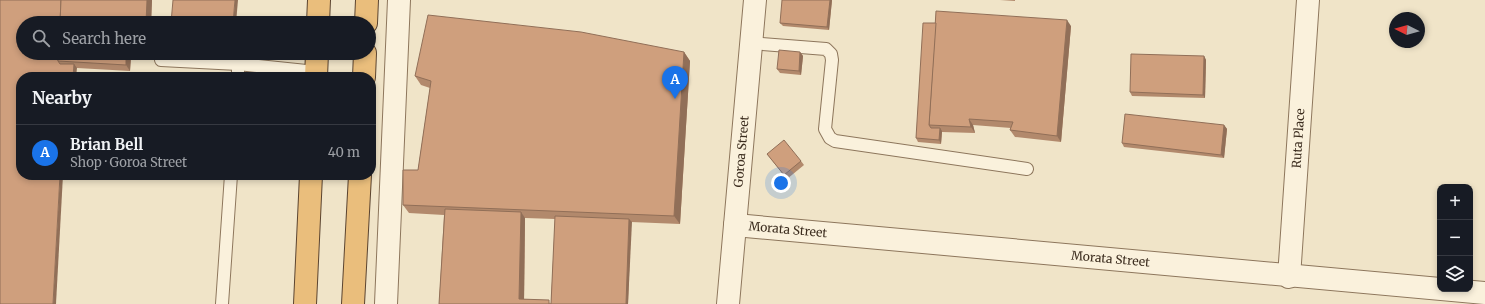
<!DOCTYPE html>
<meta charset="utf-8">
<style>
:root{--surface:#171b24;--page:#242831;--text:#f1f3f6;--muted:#9ea1a6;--line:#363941;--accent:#1a73e8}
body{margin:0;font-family:Merriweather,serif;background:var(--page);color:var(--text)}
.controls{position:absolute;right:12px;bottom:12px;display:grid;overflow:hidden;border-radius:8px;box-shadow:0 2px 6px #0003}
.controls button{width:36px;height:36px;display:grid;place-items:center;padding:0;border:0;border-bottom:1px solid var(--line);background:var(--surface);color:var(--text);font:20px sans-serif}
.compass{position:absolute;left:1389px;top:12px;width:36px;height:36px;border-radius:50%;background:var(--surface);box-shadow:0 2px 6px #0003;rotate:275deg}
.you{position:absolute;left:781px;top:183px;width:14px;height:14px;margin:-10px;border:3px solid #fff;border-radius:50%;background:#1a73e8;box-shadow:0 0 0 6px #1a73e833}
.badge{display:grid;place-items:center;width:26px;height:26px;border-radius:50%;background:var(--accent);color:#fff;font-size:13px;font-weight:700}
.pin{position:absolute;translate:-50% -33px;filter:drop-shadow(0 1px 2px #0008)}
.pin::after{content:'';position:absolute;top:21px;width:14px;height:12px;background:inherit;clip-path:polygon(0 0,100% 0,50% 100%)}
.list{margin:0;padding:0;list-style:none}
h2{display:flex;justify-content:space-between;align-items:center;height:52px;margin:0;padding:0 16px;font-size:17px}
h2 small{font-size:13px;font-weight:400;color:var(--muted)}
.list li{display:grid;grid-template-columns:26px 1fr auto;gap:12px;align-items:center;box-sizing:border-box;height:56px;padding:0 16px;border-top:1px solid var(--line)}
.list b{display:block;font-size:15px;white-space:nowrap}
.list p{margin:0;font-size:13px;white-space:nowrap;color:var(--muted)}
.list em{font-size:13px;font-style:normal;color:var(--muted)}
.icon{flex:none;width:22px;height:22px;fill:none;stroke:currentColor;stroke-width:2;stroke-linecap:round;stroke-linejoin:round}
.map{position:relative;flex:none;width:1485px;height:304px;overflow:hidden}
.search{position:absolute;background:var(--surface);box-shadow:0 2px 6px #0003;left:16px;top:16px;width:360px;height:44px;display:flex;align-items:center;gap:10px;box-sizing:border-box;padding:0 14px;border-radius:22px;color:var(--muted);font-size:15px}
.panel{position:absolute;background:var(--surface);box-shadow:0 2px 6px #0003;left:16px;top:72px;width:360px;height:108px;border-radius:16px}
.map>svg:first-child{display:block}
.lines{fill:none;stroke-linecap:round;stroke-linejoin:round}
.service-casing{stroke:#8d765c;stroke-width:14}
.minor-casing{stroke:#8d765c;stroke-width:24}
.tertiary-casing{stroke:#8d765c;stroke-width:24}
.trunk-casing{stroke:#5b4430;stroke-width:24}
.service{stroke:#faf1dc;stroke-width:12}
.minor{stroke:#faf1dc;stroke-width:22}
.tertiary{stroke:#faf1dc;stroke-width:22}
.trunk{stroke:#eabe7c;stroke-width:22}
.wall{fill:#b2896c;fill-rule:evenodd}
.shaded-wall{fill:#916f58}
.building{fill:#cf9f7d;stroke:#916f58}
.labels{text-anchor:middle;stroke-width:3;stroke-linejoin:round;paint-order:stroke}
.street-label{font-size:12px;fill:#3d2e20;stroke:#f7eed8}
</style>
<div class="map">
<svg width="1485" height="304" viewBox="0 0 1485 304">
<rect width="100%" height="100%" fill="#f0e4c8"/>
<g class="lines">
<g class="service-casing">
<g id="service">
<polyline points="750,43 826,49 831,54 832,60 825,129 830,138 835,141 1027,169"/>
<polyline points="161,60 238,64 316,72"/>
<polyline points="238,77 238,64"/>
<polyline points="222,304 231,175"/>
</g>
</g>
<g class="minor-casing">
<g id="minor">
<path id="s1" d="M 735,225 L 1485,293"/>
<path id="s2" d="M 1289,277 L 1308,0"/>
<path id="s3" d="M 728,304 L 755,0"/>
</g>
</g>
<g class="tertiary-casing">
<polyline id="tertiary" points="386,304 399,0"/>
</g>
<g class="trunk-casing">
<g id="trunk">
<polyline points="318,23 319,0"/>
<polyline points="366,23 367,0"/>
<polyline points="316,77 317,53"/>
<polyline points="364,77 365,53"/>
<polyline points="305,304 311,175"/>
<polyline points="353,304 360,175"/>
</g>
</g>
<use href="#service" class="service"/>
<use href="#minor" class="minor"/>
<use href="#tertiary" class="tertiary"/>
<use href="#trunk" class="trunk"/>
</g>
<g class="wall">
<polygon points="0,0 152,0 151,23 23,53 149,53 149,57 131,56 130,71 77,68 21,77"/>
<polygon points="832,0 829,30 783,26 780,23"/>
<polygon points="1000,0 1015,0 1015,1"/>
<polygon points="936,23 1071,26 1061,142 1015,137 1010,130 1011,128 973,125 975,133 942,132 941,144 918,142 916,138"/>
<path d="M 684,52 L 690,61 L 680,224 L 631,222 L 628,304 L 439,304 L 444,215 L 409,213 L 403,205 L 418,170 L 430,88 L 421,85 L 415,76 ZM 525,218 L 555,219 L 551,303 L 524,299 Z"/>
<polygon points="800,52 803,56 801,75 780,73 777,69"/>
<polygon points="1204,56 1206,60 1205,98 1132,96 1130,92"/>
<polygon points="1224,125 1227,129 1224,158 1124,147 1122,143"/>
<polygon points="767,154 801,161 804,165 787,179"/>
</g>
<g class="shaded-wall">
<polygon points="147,0 152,0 151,23 146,23"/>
<polygon points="235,0 238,0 236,23 233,23"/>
<polygon points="830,0 832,0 829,30 827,27"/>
<polygon points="1067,20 1071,26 1061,142 1057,136"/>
<polygon points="684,52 690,61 680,224 674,216"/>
<polygon points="800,52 803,56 801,75 799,71"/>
<polygon points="126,53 129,53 131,56 130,71 126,65"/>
<polygon points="145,53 149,53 149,57"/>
<polygon points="1204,56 1206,60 1205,98 1203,95"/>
<polygon points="74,64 77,68 76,77 73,77"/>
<polygon points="969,119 973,125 975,133 971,127"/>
<polygon points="1224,125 1227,129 1224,158 1221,155"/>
<polygon points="940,128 942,131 941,144 939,140"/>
<polygon points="60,175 63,175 56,304 53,304"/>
<polygon points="521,212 525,218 524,304 519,299"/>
<polygon points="629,219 632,222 628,304 626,304"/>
</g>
<g class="building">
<polygon points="0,0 61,0 60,23 23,23 23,53 58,53 58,61 60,64 74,64 73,77 21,77 21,175 60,175 53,304 0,304"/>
<polygon points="61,0 147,0 146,23 60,23"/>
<polygon points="173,0 235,0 233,23 171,23"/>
<polygon points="782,0 830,0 827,27 780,23"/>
<polygon points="936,11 1067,20 1057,136 1010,130 1013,122 969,119 971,127 929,125"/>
<polygon points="428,15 581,32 684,52 674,216 403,205 403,170 418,170 431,81 415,76"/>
<polygon points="923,23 936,23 929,125 931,128 940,128 939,140 916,138"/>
<polygon points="779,50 800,52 799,71 777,69"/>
<polygon points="58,53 126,53 126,65 58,61"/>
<polygon points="1131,54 1204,56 1203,95 1130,92"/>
<polygon points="1125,114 1224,125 1221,155 1122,143"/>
<polygon points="784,140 801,161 784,175 767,154"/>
<polygon points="445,209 521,212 519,299 549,300 549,304 439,304"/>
<polygon points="555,216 629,219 626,304 551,304"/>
</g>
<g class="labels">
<g class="street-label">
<text dy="4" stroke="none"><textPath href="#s2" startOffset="139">Ruta Place</textPath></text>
<text dy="4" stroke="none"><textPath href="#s3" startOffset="153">Goroa Street</textPath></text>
<text dy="4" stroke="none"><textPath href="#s1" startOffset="53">Morata Street</textPath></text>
<text dy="4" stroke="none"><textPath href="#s1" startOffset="377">Morata Street</textPath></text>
</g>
</g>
</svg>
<div class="controls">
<button>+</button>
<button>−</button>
<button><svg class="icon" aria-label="layers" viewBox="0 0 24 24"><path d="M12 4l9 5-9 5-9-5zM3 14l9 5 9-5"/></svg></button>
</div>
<svg class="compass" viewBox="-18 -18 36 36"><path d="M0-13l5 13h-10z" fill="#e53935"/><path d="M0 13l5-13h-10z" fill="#9ea1a6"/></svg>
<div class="you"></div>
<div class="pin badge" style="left:675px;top:99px">A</div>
<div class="search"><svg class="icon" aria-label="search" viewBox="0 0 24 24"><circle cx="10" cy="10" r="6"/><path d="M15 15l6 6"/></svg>Search here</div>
<section class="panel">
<h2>Nearby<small></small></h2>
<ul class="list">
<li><span class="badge">A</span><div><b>Brian Bell</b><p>Shop · Goroa Street</p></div><em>40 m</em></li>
</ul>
</section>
</div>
